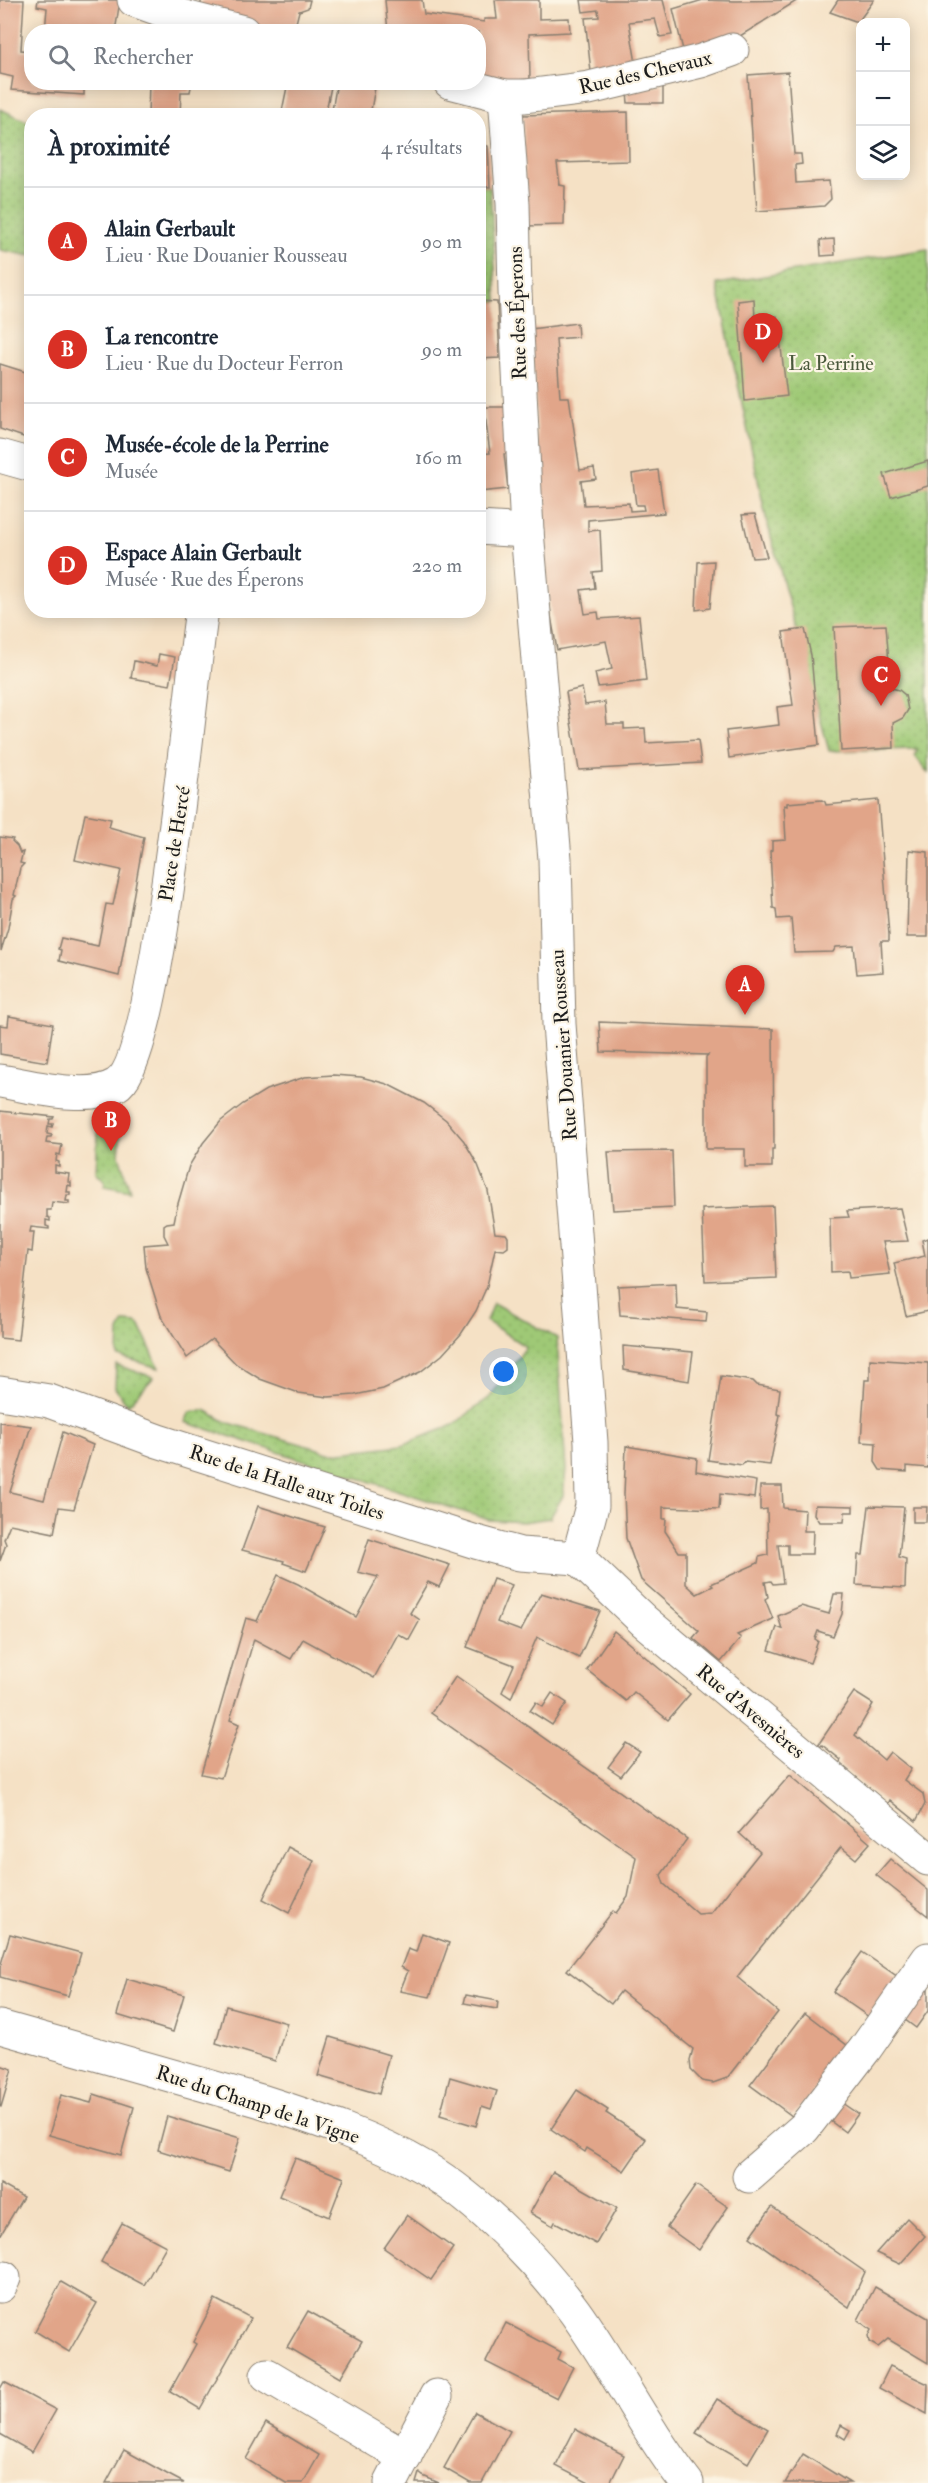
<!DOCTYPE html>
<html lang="fr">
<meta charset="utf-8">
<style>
:root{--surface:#fff;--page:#f6f6f7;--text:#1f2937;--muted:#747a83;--line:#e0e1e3;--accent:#d93025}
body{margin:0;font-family:"IM FELL Double Pica",serif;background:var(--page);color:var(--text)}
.controls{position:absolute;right:18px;top:18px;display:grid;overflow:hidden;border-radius:12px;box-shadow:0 3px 15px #0003}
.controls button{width:54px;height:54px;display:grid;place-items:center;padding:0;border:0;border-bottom:2px solid var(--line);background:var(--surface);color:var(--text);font:30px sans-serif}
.you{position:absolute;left:504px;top:1372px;width:21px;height:21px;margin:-15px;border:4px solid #fff;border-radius:50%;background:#1a73e8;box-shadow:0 0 0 9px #1a73e833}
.badge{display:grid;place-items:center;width:39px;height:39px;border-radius:50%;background:var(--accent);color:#fff;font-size:20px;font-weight:700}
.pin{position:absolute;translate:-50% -50px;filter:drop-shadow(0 2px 3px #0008)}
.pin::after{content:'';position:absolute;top:32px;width:21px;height:18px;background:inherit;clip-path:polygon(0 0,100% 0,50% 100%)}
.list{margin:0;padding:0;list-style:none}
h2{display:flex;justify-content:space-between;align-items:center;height:78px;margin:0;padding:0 24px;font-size:26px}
h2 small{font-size:20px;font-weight:400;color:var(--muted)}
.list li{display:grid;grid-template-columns:39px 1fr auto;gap:18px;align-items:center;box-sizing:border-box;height:108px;padding:0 24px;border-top:2px solid var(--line)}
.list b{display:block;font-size:22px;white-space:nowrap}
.list p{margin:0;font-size:20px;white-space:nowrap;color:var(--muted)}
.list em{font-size:20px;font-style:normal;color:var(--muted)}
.icon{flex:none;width:33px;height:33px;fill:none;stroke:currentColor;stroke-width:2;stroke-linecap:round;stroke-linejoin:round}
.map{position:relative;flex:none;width:928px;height:2483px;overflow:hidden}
.search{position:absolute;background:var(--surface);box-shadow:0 3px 15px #0003;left:24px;top:24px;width:462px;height:66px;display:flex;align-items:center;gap:15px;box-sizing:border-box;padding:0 21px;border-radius:24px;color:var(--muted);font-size:22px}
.panel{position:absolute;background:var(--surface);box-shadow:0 3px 15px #0003;left:24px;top:108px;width:462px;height:510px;border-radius:24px}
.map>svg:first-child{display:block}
.green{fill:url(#green-dots);stroke:#5e7249;stroke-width:1.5}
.building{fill:#e1a589}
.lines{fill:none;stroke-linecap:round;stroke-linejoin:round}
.minor-casing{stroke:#887e70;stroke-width:35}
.minor{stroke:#fff;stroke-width:33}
.labels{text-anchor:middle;stroke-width:4.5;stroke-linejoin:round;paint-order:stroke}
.street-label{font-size:20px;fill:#1c1c1c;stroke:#fcf5e5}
.park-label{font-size:20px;fill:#4a593c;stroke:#fcf5e5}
</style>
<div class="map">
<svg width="928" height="2483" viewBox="0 0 928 2483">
<defs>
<pattern id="green-dots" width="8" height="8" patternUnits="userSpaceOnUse" patternTransform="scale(1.5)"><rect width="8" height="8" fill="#9fc976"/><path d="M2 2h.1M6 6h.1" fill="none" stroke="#88ac66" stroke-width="1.8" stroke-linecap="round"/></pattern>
</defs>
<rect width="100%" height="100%" fill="#fcf5e5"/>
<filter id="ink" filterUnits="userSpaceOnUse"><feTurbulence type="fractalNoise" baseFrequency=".0167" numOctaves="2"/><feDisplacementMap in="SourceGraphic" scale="12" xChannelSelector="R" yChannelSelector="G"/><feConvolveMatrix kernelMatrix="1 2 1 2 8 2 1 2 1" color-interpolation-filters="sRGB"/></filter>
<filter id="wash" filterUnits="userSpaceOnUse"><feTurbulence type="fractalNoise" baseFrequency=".008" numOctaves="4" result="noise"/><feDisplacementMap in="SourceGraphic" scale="24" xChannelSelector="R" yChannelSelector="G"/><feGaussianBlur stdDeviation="1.35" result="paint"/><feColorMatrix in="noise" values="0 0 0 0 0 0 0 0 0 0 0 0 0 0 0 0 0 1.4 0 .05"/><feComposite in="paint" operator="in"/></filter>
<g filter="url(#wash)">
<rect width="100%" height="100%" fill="#f5e1c5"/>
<g class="green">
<polygon points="0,109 31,123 31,256 0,250"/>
<polygon points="478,186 490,187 497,302 479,301"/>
<polygon points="928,249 928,773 915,756 918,749 829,751 766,518 717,284"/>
<polygon points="99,1114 122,1118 119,1155 130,1191 104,1186 105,1181 96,1172"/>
<polygon points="493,1303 557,1338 566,1470 563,1496 550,1518 523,1522 489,1520 185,1422 190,1412 205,1410 226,1422 332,1453 402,1445 453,1425 490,1397 526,1347 486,1321"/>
<polygon points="124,1322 137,1323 140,1326 159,1368 118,1356 119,1331"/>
<polygon points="116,1365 154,1377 128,1405 115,1388"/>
</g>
<g id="blocks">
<g class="building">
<polygon points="0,0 24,0 21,50 32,51 32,82 84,82 84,95 11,90 13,77 0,74"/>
<polygon points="38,0 120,0 115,32 45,32 47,8 37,6"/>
<polygon points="201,0 310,0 308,8 299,11 296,23 308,26 306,32 278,32 216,18 201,13"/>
<polygon points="385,0 422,0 424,14 484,22 484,19 497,19 495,0 539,0 539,19 569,18 570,32 529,34 530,79 485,82 478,80 478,32 388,32"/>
<polygon points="581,0 663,0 672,35 660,37 655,19 629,22 636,63 591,72 585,18 599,17 598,10 583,12"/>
<polygon points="703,0 735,1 798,0 740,36 683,50 673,9"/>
<polygon points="838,0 874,0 858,22 830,12"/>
<polygon points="151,19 193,32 150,32"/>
<polygon points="788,72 794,154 801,154 802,164 795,165 796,183 829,181 831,199 824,206 757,211 748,75"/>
<polygon points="149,82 192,82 190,92 181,92 180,116 148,116"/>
<polygon points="288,82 332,82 325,116 281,116"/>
<polygon points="337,82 376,82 371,110 394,116 331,116"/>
<polygon points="663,85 663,103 628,103 627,92"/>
<polygon points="628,112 629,161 557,163 560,185 565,186 564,225 526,226 523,115"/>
<polygon points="478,144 488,146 490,187 478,186"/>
<polygon points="834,239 835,255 821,256 820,240"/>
<polygon points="754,299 755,319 777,316 787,396 745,401 738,301"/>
<polygon points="478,301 497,302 500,358 478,359"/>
<polygon points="577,323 578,337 556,339 560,397 569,397 580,470 594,468 596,479 581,481 584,505 629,503 630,511 644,510 643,505 636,505 632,474 658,470 664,513 588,520 588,531 600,530 602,571 593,572 595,588 581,590 585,614 598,612 599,619 639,616 646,681 598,687 595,673 612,669 606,641 557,650 552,622 546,577 531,329"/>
<polygon points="0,364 32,374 32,440 0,429"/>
<polygon points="484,407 507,407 512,454 504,454 508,489 479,492 478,454 490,453"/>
<polygon points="928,461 928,486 891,497 884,474"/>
<polygon points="755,514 767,557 752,558 742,515"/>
<polygon points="714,561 710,608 696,610 698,562"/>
<polygon points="886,625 891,688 899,690 905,695 908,710 903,718 893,723 894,748 841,751 834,627"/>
<polygon points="805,629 811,655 819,745 729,758 726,731 779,725 777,707 793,705 783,632"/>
<polygon points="159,654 175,657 170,685 131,678 134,661 157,666"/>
<polygon points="582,688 585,705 605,702 607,724 624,724 624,729 645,728 646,743 698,740 701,763 579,770 566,692"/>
<polygon points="822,800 825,802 826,805 878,800 889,935 889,941 881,941 883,972 857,974 854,946 836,947 833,952 794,953 791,918 777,919 776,909 773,908 770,851 772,850 772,841 786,840 784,805 787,806 787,803"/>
<polygon points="85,814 111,819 109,827 144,837 119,976 59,961 61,950 58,949 61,938 98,946 106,904 113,905 121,870 75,860"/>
<polygon points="0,837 13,839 12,841 17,846 20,853 23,852 20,863 24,864 20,868 14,895 16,896 13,899 8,928 1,951"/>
<polygon points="909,850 928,852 928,937 907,937"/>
<polygon points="9,1016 53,1024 47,1062 0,1054 0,1025 8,1026"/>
<polygon points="599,1022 773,1029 774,1149 772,1149 772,1167 745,1167 745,1149 706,1149 706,1057 708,1055 601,1052"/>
<polygon points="333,1075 361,1077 387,1084 424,1103 446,1120 464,1141 478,1165 488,1191 495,1233 506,1234 508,1237 508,1247 504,1250 495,1249 487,1286 476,1311 461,1334 442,1355 420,1372 383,1389 355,1395 328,1397 299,1393 260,1379 236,1364 212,1339 187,1358 161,1316 146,1268 144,1245 168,1243 164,1235 164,1225 167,1223 174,1222 177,1207 189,1166 203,1143 221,1121 243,1104 266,1090 305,1077"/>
<polygon points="0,1111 54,1117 53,1119 50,1119 49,1124 53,1124 52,1127 48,1126 47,1134 52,1135 51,1137 47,1137 46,1143 62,1145 60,1155 57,1154 56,1161 59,1162 59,1166 55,1165 55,1172 69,1174 68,1182 71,1182 71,1186 68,1185 67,1192 70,1192 70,1195 67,1195 66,1201 69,1201 69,1204 52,1202 51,1210 47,1210 47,1217 50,1218 50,1221 46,1220 46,1226 49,1227 49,1229 31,1227 30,1232 34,1232 32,1252 28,1251 18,1340 0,1338"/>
<polygon points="672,1151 674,1207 613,1210 608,1152"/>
<polygon points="773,1206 776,1278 705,1281 702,1209"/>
<polygon points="900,1208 908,1241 883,1242 890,1274 849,1278 848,1271 831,1272 830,1218 849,1217 847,1211"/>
<polygon points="928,1238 928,1311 906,1316 894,1263 925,1256 922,1240"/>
<polygon points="676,1283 677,1309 707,1312 706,1322 620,1315 618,1286"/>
<polygon points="623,1346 693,1352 689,1381 624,1370"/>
<polygon points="870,1359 928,1363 928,1468 907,1466 907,1472 880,1470 875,1462 876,1443 861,1442 865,1380 870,1380"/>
<polygon points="721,1376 753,1381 757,1385 780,1389 777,1414 780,1415 770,1465 745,1462 742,1465 708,1460"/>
<polygon points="0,1422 31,1426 10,1492 44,1500 63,1432 93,1445 74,1509 59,1507 54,1533 10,1524 4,1539 6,1544 0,1561"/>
<polygon points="626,1446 697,1458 696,1471 756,1481 754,1498 720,1494 719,1509 663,1507 663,1519 666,1519 665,1531 679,1552 686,1552 686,1584 697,1594 713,1586 711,1584 758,1563 759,1557 768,1555 767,1509 760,1510 760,1486 782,1486 783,1508 805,1510 804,1531 813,1531 812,1554 788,1554 788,1545 778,1545 783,1583 773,1584 771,1581 765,1582 768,1597 765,1599 773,1619 737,1635 741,1638 721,1662 693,1638 699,1631 641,1580 626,1538 624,1494"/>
<polygon points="815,1505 853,1506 853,1512 845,1512 844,1522 819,1522 814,1514"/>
<polygon points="258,1506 325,1527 306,1571 283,1563 284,1561 242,1550"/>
<polygon points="869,1506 904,1507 899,1557 906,1559 905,1588 856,1585 858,1555 863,1555"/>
<polygon points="913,1507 927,1507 926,1522 913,1522"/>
<polygon points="369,1539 450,1565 439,1587 428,1582 410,1613 420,1620 409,1640 398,1634 374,1678 303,1639 291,1659 254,1639 230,1720 239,1724 221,1778 201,1774 246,1618 257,1621 278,1575 298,1584 356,1617 378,1577 358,1572"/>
<polygon points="493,1579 512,1585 497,1622 521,1631 541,1593 600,1611 579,1658 537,1637 511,1698 502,1692 514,1665 467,1647"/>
<polygon points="834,1594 844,1594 842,1614 833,1636 818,1631 815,1639 818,1641 810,1663 769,1650 777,1627 782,1629 778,1616 801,1606 829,1614"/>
<polygon points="614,1631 690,1694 668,1720 634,1692 626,1701 587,1670"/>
<polygon points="456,1676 687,1839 661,1875 664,1884 698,1914 711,1913 760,1852 739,1833 790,1775 870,1843 856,1859 841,1847 737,1977 778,2012 727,2078 713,2083 702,2081 691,2070 690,2060 693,2049 621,1991 611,2004 567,1970 613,1911 616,1913 628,1897 636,1857 431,1713"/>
<polygon points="854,1692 873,1704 855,1735 884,1760 890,1752 911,1769 904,1780 923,1794 925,1804 916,1821 890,1800 888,1804 839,1764 841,1760 822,1745 820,1747 818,1745"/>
<polygon points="552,1693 567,1703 552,1725 530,1711 536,1702 543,1707"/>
<polygon points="626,1743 640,1752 621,1776 608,1767"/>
<polygon points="288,1847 314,1861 289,1913 263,1899"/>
<polygon points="890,1859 928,1890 928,1916 876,1875"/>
<polygon points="422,1933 449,1943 430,1997 400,1991 408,1971 401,1967 408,1949 416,1952"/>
<polygon points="10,1934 81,1953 68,1996 0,1977 0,1967"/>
<polygon points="862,1952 898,1977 869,2017 833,1992"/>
<polygon points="127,1979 184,1995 173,2032 117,2015"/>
<polygon points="928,1986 928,2011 916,2028 904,2019"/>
<polygon points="466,1995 498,2001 497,2009 464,2003"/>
<polygon points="226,2006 287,2023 275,2061 216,2043"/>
<polygon points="805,2013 848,2046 809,2098 792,2116 750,2085"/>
<polygon points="330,2037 389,2055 379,2094 318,2076"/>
<polygon points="0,2065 12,2069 1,2107 0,2107"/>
<polygon points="450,2077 497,2091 491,2109 482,2106 476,2126 440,2115"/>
<polygon points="577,2090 608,2110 606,2113 646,2139 624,2171 587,2148 585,2152 551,2129"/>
<polygon points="94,2094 134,2107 121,2155 49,2135 61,2095 91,2103"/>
<polygon points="842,2103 858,2114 845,2132 829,2120"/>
<polygon points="167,2116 240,2138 229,2172 158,2150"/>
<polygon points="295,2158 344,2178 329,2217 279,2196"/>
<polygon points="553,2172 617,2208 596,2244 555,2222 553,2226 530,2213"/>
<polygon points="0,2184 23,2197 0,2236"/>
<polygon points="696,2185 728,2207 699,2250 667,2227"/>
<polygon points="772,2207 865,2272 849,2307 750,2237"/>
<polygon points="407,2215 453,2248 431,2280 384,2248"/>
<polygon points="907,2218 925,2236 900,2264 876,2253"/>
<polygon points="122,2223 166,2246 144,2285 101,2262"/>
<polygon points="61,2282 97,2303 69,2352 35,2331"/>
<polygon points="875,2287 928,2318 928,2363 888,2339 878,2347 869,2342 868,2336 871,2330 858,2320"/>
<polygon points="215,2299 251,2318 200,2409 170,2391 196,2344 193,2342"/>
<polygon points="308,2311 362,2341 340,2378 287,2347"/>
<polygon points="506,2323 561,2352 558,2359 573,2367 557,2398 486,2362"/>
<polygon points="890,2366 928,2384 927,2414 879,2388"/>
<polygon points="4,2382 56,2410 32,2452 0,2434 0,2389"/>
<polygon points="717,2399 768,2429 748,2463 696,2433"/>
<polygon points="475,2412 510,2431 482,2483 470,2483 444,2468"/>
<polygon points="266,2423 319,2455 303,2483 286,2483 246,2459"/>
<polygon points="841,2425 850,2430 845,2439 837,2434"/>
<polygon points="575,2429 624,2455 610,2483 589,2483 556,2466"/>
<polygon points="124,2450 167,2474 184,2483 106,2483"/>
<polygon points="803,2454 850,2483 785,2483"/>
<polygon points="419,2473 423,2476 439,2483 416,2483"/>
</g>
</g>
</g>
<g filter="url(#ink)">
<use href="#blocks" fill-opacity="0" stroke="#887e70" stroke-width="1.5"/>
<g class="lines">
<g class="minor-casing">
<g id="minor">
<polyline points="134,0 173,14 243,32"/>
<polyline points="450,82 505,96 525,96 589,88 701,61 732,50"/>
<polyline points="505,96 513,204 515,292 527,531 555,859 559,1024 591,1442 592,1506 578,1558"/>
<polyline points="0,456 32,465"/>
<polyline points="478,528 527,531"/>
<path d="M 0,1081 C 31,1086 88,1102 116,1085 C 159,1061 191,677 202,610"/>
<polyline points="0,1393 49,1401 158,1441 476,1542 520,1554 578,1558"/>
<polyline points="578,1558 644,1621 928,1859"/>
<path d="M 0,2027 L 261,2101 C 317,2119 374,2138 425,2168 C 479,2200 538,2261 575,2312 C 615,2368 645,2429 687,2483"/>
<polyline points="749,2176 804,2128 865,2049 928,1959"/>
<polyline points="0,2286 4,2278"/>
<polyline points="267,2375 405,2457"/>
<polyline points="391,2483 436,2396"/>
</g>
</g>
<use href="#minor" class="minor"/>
</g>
</g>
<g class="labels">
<g class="street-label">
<text transform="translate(645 72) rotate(-13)" y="7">Rue des Chevaux</text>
<text transform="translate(517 313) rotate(-92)" y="7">Rue des Éperons</text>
<text transform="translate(174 844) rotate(-81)" y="7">Place de Hercé</text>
<text transform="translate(563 1045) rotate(-94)" y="7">Rue Douanier Rousseau</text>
<text transform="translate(287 1482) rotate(18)" y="7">Rue de la Halle aux Toiles</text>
<text transform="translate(751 1711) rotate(40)" y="7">Rue d'Avesnières</text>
<text transform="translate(258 2104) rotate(18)" y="7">Rue du Champ de la Vigne</text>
</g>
<g class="park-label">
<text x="831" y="370">La Perrine</text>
</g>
</g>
</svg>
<div class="controls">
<button>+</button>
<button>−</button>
<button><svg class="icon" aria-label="layers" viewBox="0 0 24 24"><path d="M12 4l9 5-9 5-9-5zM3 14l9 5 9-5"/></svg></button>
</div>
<div class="you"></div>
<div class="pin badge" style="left:745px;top:1015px">A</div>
<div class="pin badge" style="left:111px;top:1151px">B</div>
<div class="pin badge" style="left:881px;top:706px">C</div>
<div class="pin badge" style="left:763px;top:363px">D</div>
<div class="search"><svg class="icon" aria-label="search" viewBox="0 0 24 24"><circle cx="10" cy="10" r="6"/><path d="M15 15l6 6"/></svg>Rechercher</div>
<section class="panel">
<h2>À proximité<small>4 résultats</small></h2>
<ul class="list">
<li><span class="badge">A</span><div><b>Alain Gerbault</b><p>Lieu · Rue Douanier Rousseau</p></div><em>90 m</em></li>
<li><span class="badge">B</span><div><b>La rencontre</b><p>Lieu · Rue du Docteur Ferron</p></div><em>90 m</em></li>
<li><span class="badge">C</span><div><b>Musée-école de la Perrine</b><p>Musée</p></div><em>160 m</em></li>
<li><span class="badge">D</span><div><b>Espace Alain Gerbault</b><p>Musée · Rue des Éperons</p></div><em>220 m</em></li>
</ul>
</section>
</div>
